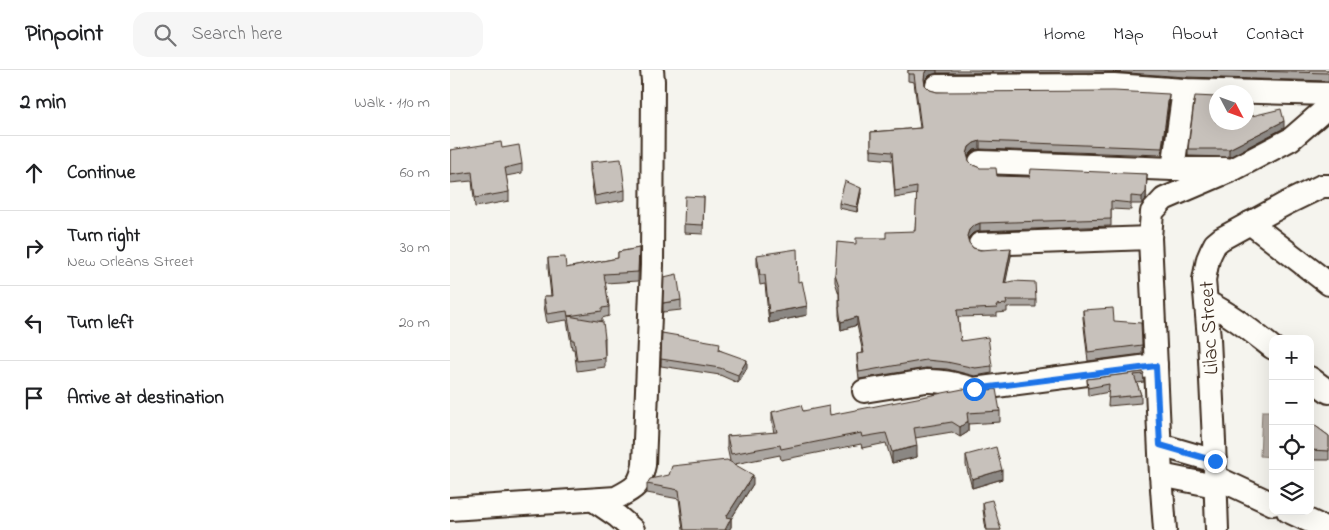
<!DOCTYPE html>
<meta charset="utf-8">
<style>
:root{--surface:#fff;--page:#f6f6f6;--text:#202124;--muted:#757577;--line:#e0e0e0}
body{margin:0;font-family:"Indie Flower",sans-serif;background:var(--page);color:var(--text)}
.controls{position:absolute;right:15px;bottom:15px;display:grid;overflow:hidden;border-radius:10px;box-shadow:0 5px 20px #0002}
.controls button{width:45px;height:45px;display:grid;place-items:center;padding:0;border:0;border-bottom:1px solid var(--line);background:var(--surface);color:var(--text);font:25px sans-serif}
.compass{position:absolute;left:759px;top:15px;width:45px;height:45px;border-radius:50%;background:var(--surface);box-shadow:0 5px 20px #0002;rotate:131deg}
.stop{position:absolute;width:15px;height:15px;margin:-11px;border:4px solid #1a73e8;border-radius:50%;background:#fff}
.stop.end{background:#1a73e8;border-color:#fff;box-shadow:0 1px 5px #0008}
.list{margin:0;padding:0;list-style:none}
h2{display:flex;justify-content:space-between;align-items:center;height:65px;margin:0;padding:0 20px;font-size:21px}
h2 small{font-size:16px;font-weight:400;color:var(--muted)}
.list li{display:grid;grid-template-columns:32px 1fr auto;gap:15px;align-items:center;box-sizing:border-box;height:75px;padding:0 20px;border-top:1px solid var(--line)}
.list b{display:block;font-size:19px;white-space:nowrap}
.list p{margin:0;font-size:16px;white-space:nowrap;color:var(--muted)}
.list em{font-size:16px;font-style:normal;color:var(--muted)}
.icon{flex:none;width:28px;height:28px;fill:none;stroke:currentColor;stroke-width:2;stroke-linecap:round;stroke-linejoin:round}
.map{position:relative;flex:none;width:879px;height:460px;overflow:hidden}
header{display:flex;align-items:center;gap:30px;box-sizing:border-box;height:70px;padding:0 25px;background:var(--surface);border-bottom:1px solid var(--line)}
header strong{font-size:24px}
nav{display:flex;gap:28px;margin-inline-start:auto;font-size:18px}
.search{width:350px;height:45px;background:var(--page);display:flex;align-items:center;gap:12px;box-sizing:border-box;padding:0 18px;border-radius:15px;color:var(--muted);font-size:19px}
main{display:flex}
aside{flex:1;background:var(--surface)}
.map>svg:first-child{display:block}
.water{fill:#b4aca4;stroke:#84786e}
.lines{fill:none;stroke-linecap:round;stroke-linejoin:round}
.street-casing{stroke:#3b2a1e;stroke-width:26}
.street{stroke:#fdfcf7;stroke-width:22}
.wall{fill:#aba6a1;stroke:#3b2a1e}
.shaded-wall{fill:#8b8783;stroke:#3b2a1e}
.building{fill:#c7c1bb;stroke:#3b2a1e}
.route{stroke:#1a73e8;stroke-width:6}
.labels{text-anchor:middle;stroke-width:4.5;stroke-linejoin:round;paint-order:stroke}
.street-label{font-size:21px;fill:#3b2a1e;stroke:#fdfcf7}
</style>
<header>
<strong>Pinpoint</strong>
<div class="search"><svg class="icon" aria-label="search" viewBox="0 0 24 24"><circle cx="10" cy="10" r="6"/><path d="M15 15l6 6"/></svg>Search here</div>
<nav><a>Home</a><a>Map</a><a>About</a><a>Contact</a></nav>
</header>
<main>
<aside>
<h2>2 min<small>Walk · 110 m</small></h2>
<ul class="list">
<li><svg class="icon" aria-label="ahead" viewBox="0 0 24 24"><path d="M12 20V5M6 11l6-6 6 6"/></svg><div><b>Continue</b></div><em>60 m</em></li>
<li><svg class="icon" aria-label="right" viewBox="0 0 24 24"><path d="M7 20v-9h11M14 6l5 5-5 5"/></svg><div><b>Turn right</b><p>New Orleans Street</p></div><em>30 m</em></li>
<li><svg class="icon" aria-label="left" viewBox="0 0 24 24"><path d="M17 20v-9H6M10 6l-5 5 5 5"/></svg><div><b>Turn left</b></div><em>20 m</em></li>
<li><svg class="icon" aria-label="arrive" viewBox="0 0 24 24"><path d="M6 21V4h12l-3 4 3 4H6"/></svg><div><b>Arrive at destination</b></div></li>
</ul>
</aside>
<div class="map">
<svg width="879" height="460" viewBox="0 0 879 460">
<rect width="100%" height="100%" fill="#f5f4ee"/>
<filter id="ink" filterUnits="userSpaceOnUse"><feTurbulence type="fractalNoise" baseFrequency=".02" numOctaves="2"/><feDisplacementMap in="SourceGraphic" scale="10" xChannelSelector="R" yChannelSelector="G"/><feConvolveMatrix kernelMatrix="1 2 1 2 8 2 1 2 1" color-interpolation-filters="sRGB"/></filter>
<g filter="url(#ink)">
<polygon class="water" points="812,341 823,341 823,387 810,386"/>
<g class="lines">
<g class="street-casing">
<g id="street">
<polyline points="487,16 664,15 734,20 879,24"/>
<polyline points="530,92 723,99 776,99"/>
<polyline points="723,99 734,20"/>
<polyline points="800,153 879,214"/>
<polyline points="530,174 700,168"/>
<path d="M 756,232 C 781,244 801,261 823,278"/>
<polyline points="860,308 879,322"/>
<path d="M 414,321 L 476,311 C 493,310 508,315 524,319 L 706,295"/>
<polyline points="710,375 765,391"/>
<polyline points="711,405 765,416"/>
<polyline points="765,407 823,434"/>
<polyline points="145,431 167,446 183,460"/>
<path d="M 0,439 L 166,428 C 185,418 190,416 194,395 L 202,195 L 203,11 L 202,0"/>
<polyline points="838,441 879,460"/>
<polyline points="715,460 711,405 700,168 702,142 714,129 784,99 841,69 879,36"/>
<polyline points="767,460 764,371 759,269 754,210 758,189 761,182 765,174 771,169 835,134 872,116 879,116"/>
</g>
</g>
<use href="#street" class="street"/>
</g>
<g class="wall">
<polygon points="458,0 879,0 879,11 735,7 665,2 487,3 480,5 475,10 475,15 480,20 487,22 719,32 712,85 530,79 524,80 519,85 518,88 519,91 523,95 547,106 580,107 697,104 696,129 692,134 681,134 681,140 661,139 661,156 530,161 523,163 519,167 518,170 519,173 523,178 561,186 555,213 586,230 586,237 557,237 557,242 547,243 547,246 508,247 511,271 542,296 542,303 525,306 497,299 476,298 409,309 407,291 407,284 413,283 407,255 391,260 389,245 389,224 385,212 385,204 406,174 436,168 465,161 467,124 445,128 442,90 421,88 421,62 470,58 464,12 458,11"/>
<polygon points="802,46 834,58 779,87 738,86 738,79 766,52"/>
<polygon points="0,80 72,94 72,103 56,106 59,122 59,131 25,137 22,111 0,113"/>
<polygon points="140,92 175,120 175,130 145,135 140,101"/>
<polygon points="411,123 407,142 389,138 389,133"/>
<polygon points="254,127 253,164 234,163 234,154"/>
<polygon points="189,178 188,211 155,213 159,237 159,246 152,248 152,251 149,251 155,268 155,297 127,301 124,279 122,279 117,250 97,253 94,236 94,226 101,226 98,198 98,188 116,198 168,188 168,182"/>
<polygon points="307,185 357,245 319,253 315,214 310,215 307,194"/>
<polygon points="231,230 231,240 213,242 213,233"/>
<polygon points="633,240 692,275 692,284 638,291 633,248"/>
<polygon points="212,263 270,280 297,298 288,313 270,305 211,296"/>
<polygon points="693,302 694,312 687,313 691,325 691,333 658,336 659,322 638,326 637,309"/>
<polygon points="353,341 380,345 550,341 550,352 518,354 518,362 510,367 502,362 465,368 467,387 442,393 436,373 412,378 411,374 331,390 330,385 285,394 303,414 281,449 281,457 279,460 233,460 229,429 197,423 197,414 280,391 277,377 277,366 324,363 322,352 322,342"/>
<polygon points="860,352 879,366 879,390 860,390"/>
<polygon points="516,385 552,409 522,418 516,395"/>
<polygon points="533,432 551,460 536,460 533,440"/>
</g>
<g class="shaded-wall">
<polygon points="478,0 487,0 487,3 480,5 475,10 474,17 474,9 475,2"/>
<polygon points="719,24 719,32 712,85 712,78"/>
<polygon points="834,51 834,58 779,87 779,79"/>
<polygon points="530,71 530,79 524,80 519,85 517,92 517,84 519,77 524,73"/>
<polygon points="697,104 696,129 692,134 692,127"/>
<polygon points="411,118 411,123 407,142 407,137"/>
<polygon points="530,153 530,161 523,163 519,167 517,174 517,166 519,160 523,156"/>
<polygon points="561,178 561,186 554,221 554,213"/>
<polygon points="357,236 357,245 319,253 319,243"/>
<polygon points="407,247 407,255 391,260 391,252"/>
<polygon points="297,290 297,298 288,313 288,305"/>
<polygon points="518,351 518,362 510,367 510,357"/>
<polygon points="467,376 467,387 442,393 442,382"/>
<polygon points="552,400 552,409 522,418 522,409"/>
<polygon points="303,405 303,414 281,449 281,457 279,460 275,460 276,447"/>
</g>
<g class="building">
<polygon points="458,0 478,0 475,2 474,9 475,15 480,20 487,22 664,21 719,24 712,78 530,71 524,73 519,77 517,84 519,91 523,95 530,98 546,98 547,106 580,107 581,99 697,104 696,122 692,127 681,126 681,133 661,131 661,149 530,153 523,156 519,160 517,166 519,173 523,178 530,180 561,178 554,213 563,211 585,212 586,230 556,230 557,234 546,235 547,238 507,240 511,271 538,267 542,296 525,298 497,292 476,290 409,302 407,284 414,283 407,247 391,252 389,237 390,237 389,216 385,204 387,172 406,174 406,168 436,168 436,162 465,161 467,117 445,121 442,82 421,80 421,62 471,58 464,4 458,4"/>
<polygon points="761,0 879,0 879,3"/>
<polygon points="745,26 766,27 766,52 796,52 796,43 801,43 802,46 831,39 834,51 779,79 738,79"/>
<polygon points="51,72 52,78 69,75 72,94 55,98 59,122 25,128 22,102 0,105 0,80"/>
<polygon points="171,89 175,120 145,126 140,92"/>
<polygon points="395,111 411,118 407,137 389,133"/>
<polygon points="235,126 254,127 253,155 234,154"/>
<polygon points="189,178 188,202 154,204 159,237 152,238 152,241 118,246 153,252 155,268 154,268 155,288 127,291 124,270 122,270 117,241 97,244 94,226 102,226 98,188 115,187 116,198 168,188 168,182"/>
<polygon points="347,179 348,212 352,211 357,236 319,243 315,205 310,205 307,185"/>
<polygon points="227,204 231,230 213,233 214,207"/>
<polygon points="663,238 664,251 691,253 692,275 638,282 633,240"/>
<polygon points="212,263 270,273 269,280 297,290 288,305 270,298 211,289"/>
<polygon points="693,302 694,304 684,305 691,325 658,328 659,314 638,318 637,309"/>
<polygon points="513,319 525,321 546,319 550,341 517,343 518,351 510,357 502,352 464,358 467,376 442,382 436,363 412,367 411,363 331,379 330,375 281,384 277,366 327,362 322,342 351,335 353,341 379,336 380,345"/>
<polygon points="860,352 879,366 879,381 860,380"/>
<polygon points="546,377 552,400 522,409 516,385"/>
<polygon points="277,390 303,405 276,447 281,448 275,460 234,460 229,420 197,414 200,409 219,405 222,396"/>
<polygon points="542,430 551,460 537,460 533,432"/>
</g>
</g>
<g class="lines" filter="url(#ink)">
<polyline class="route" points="524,319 706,296 710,375 765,391"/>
</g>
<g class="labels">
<g class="street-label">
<text transform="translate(758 258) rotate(-93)" y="7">Lilac Street</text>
</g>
</g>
</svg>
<div class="controls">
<button>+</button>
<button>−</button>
<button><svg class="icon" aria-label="locate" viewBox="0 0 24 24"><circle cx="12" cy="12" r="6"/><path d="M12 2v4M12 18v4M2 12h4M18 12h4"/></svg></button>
<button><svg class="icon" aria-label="layers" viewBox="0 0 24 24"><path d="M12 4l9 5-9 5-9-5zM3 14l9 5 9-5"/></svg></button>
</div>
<svg class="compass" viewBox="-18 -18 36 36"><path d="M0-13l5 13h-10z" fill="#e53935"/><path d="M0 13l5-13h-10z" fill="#757577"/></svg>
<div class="stop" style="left:524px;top:319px"></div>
<div class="stop end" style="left:765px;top:391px"></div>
</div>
</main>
